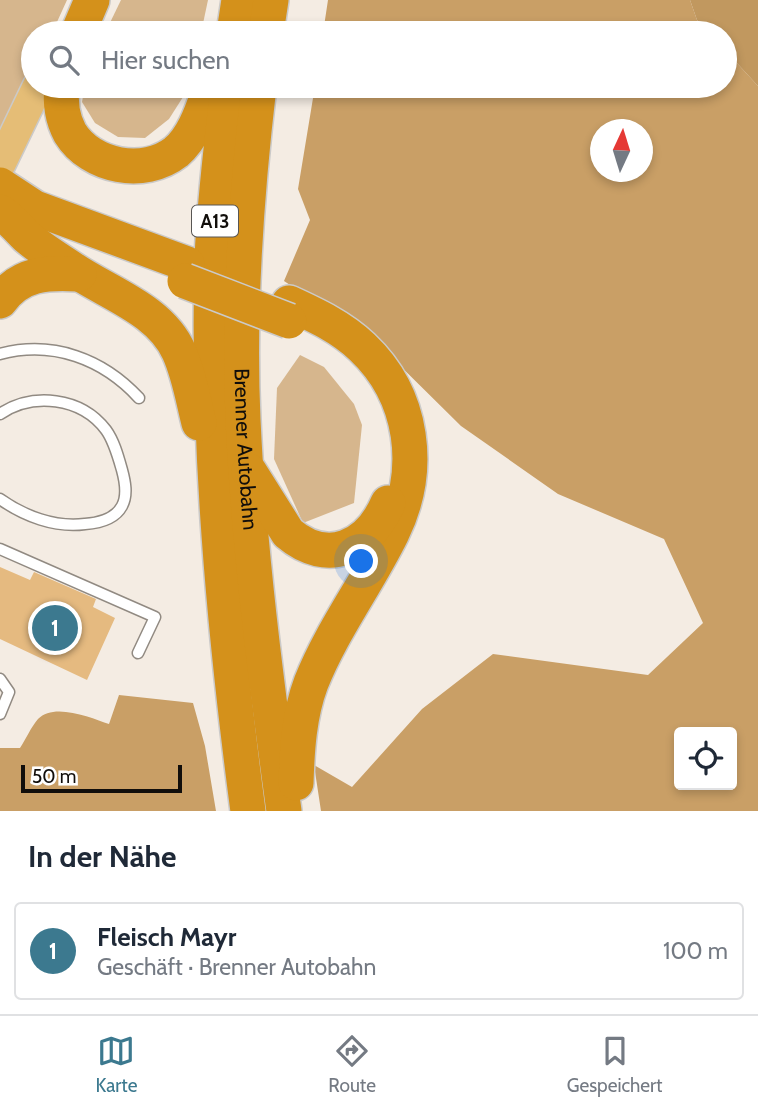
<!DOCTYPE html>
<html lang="de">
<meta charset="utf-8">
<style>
:root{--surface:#fff;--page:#f2f2f3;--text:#1f2937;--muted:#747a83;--line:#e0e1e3;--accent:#3c798f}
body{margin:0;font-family:Cabin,sans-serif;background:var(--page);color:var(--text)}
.controls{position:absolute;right:21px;bottom:21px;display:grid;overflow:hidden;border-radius:7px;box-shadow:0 4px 10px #0003}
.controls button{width:63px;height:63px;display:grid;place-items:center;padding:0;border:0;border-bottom:2px solid var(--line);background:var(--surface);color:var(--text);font:35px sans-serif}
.compass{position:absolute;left:590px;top:119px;width:63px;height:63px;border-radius:50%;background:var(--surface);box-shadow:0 4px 10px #0003;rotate:4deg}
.scale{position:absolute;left:21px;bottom:18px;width:161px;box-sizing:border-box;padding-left:7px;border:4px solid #110e0b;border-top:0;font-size:19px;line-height:24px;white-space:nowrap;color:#110e0b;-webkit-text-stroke:5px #fff;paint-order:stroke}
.you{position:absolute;left:362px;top:562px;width:24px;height:24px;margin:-18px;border:5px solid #fff;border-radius:50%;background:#1a73e8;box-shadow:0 0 0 10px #1a73e833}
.badge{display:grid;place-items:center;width:46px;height:46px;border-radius:50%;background:var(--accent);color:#fff;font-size:23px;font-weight:700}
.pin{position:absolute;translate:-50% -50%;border:4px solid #fff;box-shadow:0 2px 7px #0006}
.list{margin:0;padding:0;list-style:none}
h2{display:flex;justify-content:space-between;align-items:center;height:91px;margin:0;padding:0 28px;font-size:30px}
h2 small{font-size:23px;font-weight:400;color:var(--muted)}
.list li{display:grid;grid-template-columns:46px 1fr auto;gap:21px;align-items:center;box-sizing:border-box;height:98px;margin:0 14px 14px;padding:0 14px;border:2px solid var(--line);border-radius:7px}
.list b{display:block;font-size:26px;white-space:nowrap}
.list p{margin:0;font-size:23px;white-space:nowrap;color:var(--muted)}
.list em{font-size:23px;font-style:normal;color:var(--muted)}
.icon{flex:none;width:38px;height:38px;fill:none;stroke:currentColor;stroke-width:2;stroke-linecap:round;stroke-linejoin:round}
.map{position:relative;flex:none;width:758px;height:811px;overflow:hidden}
.search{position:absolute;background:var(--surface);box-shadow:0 4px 10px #0003;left:21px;right:21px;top:21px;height:77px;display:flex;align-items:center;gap:18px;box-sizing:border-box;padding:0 24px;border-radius:38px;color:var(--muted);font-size:26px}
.sheet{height:203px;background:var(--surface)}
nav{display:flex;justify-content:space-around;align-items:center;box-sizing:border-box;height:98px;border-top:2px solid var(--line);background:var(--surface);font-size:19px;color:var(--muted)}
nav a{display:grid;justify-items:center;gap:4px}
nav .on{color:var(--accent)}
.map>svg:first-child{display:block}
.green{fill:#d6b68d}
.forest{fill:#c99f66;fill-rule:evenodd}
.water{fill:#c1985f}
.building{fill:#e5ba80}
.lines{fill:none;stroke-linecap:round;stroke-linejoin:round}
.lane-casing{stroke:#918a82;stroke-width:13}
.primary-casing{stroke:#cbcac9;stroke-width:33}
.highway-casing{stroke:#cbcac9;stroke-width:38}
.lane{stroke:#fff;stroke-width:10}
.primary{stroke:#e5bd76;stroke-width:30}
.highway{stroke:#d4911b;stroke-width:35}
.highway-bridge-casing{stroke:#cbcac9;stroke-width:38;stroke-linecap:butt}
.highway-bridge{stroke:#d4911b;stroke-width:35}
.labels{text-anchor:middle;stroke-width:6;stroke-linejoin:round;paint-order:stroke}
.shield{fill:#fff;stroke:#585654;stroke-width:2}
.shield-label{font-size:19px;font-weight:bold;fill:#110e0b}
.street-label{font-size:21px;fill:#110e0b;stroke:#fff}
</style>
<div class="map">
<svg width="758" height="811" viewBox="0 0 758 811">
<rect width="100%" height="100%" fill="#f4ece3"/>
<g class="green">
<polygon points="0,0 67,0 52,33 33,33 33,71 0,130"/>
<polygon points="121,0 208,0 201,33 105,33"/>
<polygon points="85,86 190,86 169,119 145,138 118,137 95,123 82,102"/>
<polygon points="300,355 324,367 354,404 362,425 354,503 303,523 274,459 277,388"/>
</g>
<g class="forest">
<polygon points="328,0 690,0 697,20 709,33 323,33"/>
<path d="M 725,50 L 758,86 L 758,811 L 321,811 L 314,765 L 352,787 L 422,709 L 493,654 L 648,675 L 703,623 L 664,539 L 558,494 L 461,426 L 376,342 L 284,281 L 310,220 L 298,189 L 315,86 L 725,86 ZM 600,130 L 642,130 L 642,172 L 600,172 ZM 679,732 L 732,732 L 732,785 L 679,785 Z"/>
<path d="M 119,695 L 193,703 L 205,746 L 216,811 L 0,811 L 0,748 L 20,748 C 26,739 31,727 38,719 C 54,702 92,718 109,724 Z"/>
</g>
<polygon class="water" points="690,0 758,0 758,86 725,50 725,33 709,33 697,20"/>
<polygon class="building" points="0,567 30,580 34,572 96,599 93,607 115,618 87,680 0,639"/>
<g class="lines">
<g class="lane-casing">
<g id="lane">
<path d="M 0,354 C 53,340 103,359 139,398"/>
<path d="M 0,414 C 33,392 81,397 106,430 C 114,441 118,456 122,470 C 125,481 128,495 122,506 C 115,519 99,523 85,524 C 55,528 24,516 0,499"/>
<polyline points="0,549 155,617 138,653"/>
<polyline points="0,679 9,692 0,714"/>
</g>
</g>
<g class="primary-casing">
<polyline id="primary" points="0,165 38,86"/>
</g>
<g class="highway-casing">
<g id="highway">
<polyline points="78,33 92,0"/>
<polyline points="234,33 239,0"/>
<polyline points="266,33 271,0"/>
<path d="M 62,86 C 60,102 62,118 70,133 C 91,167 144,177 176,152 C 195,136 203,108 211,86"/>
<path d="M 228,86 C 222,144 214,202 212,260 C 207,443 224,630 248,811"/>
<path id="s1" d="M 259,86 C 246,196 238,309 243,420 C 249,551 266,681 284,811"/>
<polyline points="0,185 35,208 187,264"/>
<path d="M 0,212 C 11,219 18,228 27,237 C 40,248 56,258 71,268 C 107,293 160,309 179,352 C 189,374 193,399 199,423"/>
<path d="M 0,301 C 20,273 47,272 79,274"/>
<path d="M 289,303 C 315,315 341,327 362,347 C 414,396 423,470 392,533 C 367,584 332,630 311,683 C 299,715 297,750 296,783"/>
<path d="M 249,471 L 288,533 C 328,567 369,547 388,503"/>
</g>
</g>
<use href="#lane" class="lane"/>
<use href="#primary" class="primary"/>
<use href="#highway" class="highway"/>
<g class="highway-bridge-casing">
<polyline id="highway-bridge" points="185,281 289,321"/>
</g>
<use href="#highway-bridge" class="highway-bridge"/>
</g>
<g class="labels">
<rect class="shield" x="192" y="205.5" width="46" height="31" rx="5"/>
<g class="shield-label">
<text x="215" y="228">A13</text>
</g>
<g class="street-label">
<text dy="7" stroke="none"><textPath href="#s1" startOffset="364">Brenner Autobahn</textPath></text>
</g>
</g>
</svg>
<div class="controls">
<button><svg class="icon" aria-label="locate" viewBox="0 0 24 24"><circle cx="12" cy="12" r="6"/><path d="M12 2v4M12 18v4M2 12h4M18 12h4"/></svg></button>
</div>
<svg class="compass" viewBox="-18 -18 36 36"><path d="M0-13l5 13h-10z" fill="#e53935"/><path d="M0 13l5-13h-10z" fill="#747a83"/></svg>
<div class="scale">50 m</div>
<div class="you"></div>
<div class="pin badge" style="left:55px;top:628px">1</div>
<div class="search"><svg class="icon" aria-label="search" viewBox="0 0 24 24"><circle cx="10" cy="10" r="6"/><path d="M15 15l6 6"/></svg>Hier suchen</div>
</div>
<section class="sheet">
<h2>In der Nähe<small></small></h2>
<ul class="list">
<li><span class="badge">1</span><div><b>Fleisch Mayr</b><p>Geschäft · Brenner Autobahn</p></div><em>100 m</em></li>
</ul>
</section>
<nav>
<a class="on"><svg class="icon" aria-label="map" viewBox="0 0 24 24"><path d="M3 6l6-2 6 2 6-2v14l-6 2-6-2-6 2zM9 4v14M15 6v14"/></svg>Karte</a>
<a><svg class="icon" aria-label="directions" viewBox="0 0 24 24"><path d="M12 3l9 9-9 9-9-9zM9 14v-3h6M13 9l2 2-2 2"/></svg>Route</a>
<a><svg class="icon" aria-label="saved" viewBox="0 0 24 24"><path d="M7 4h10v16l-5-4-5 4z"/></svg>Gespeichert</a>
</nav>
